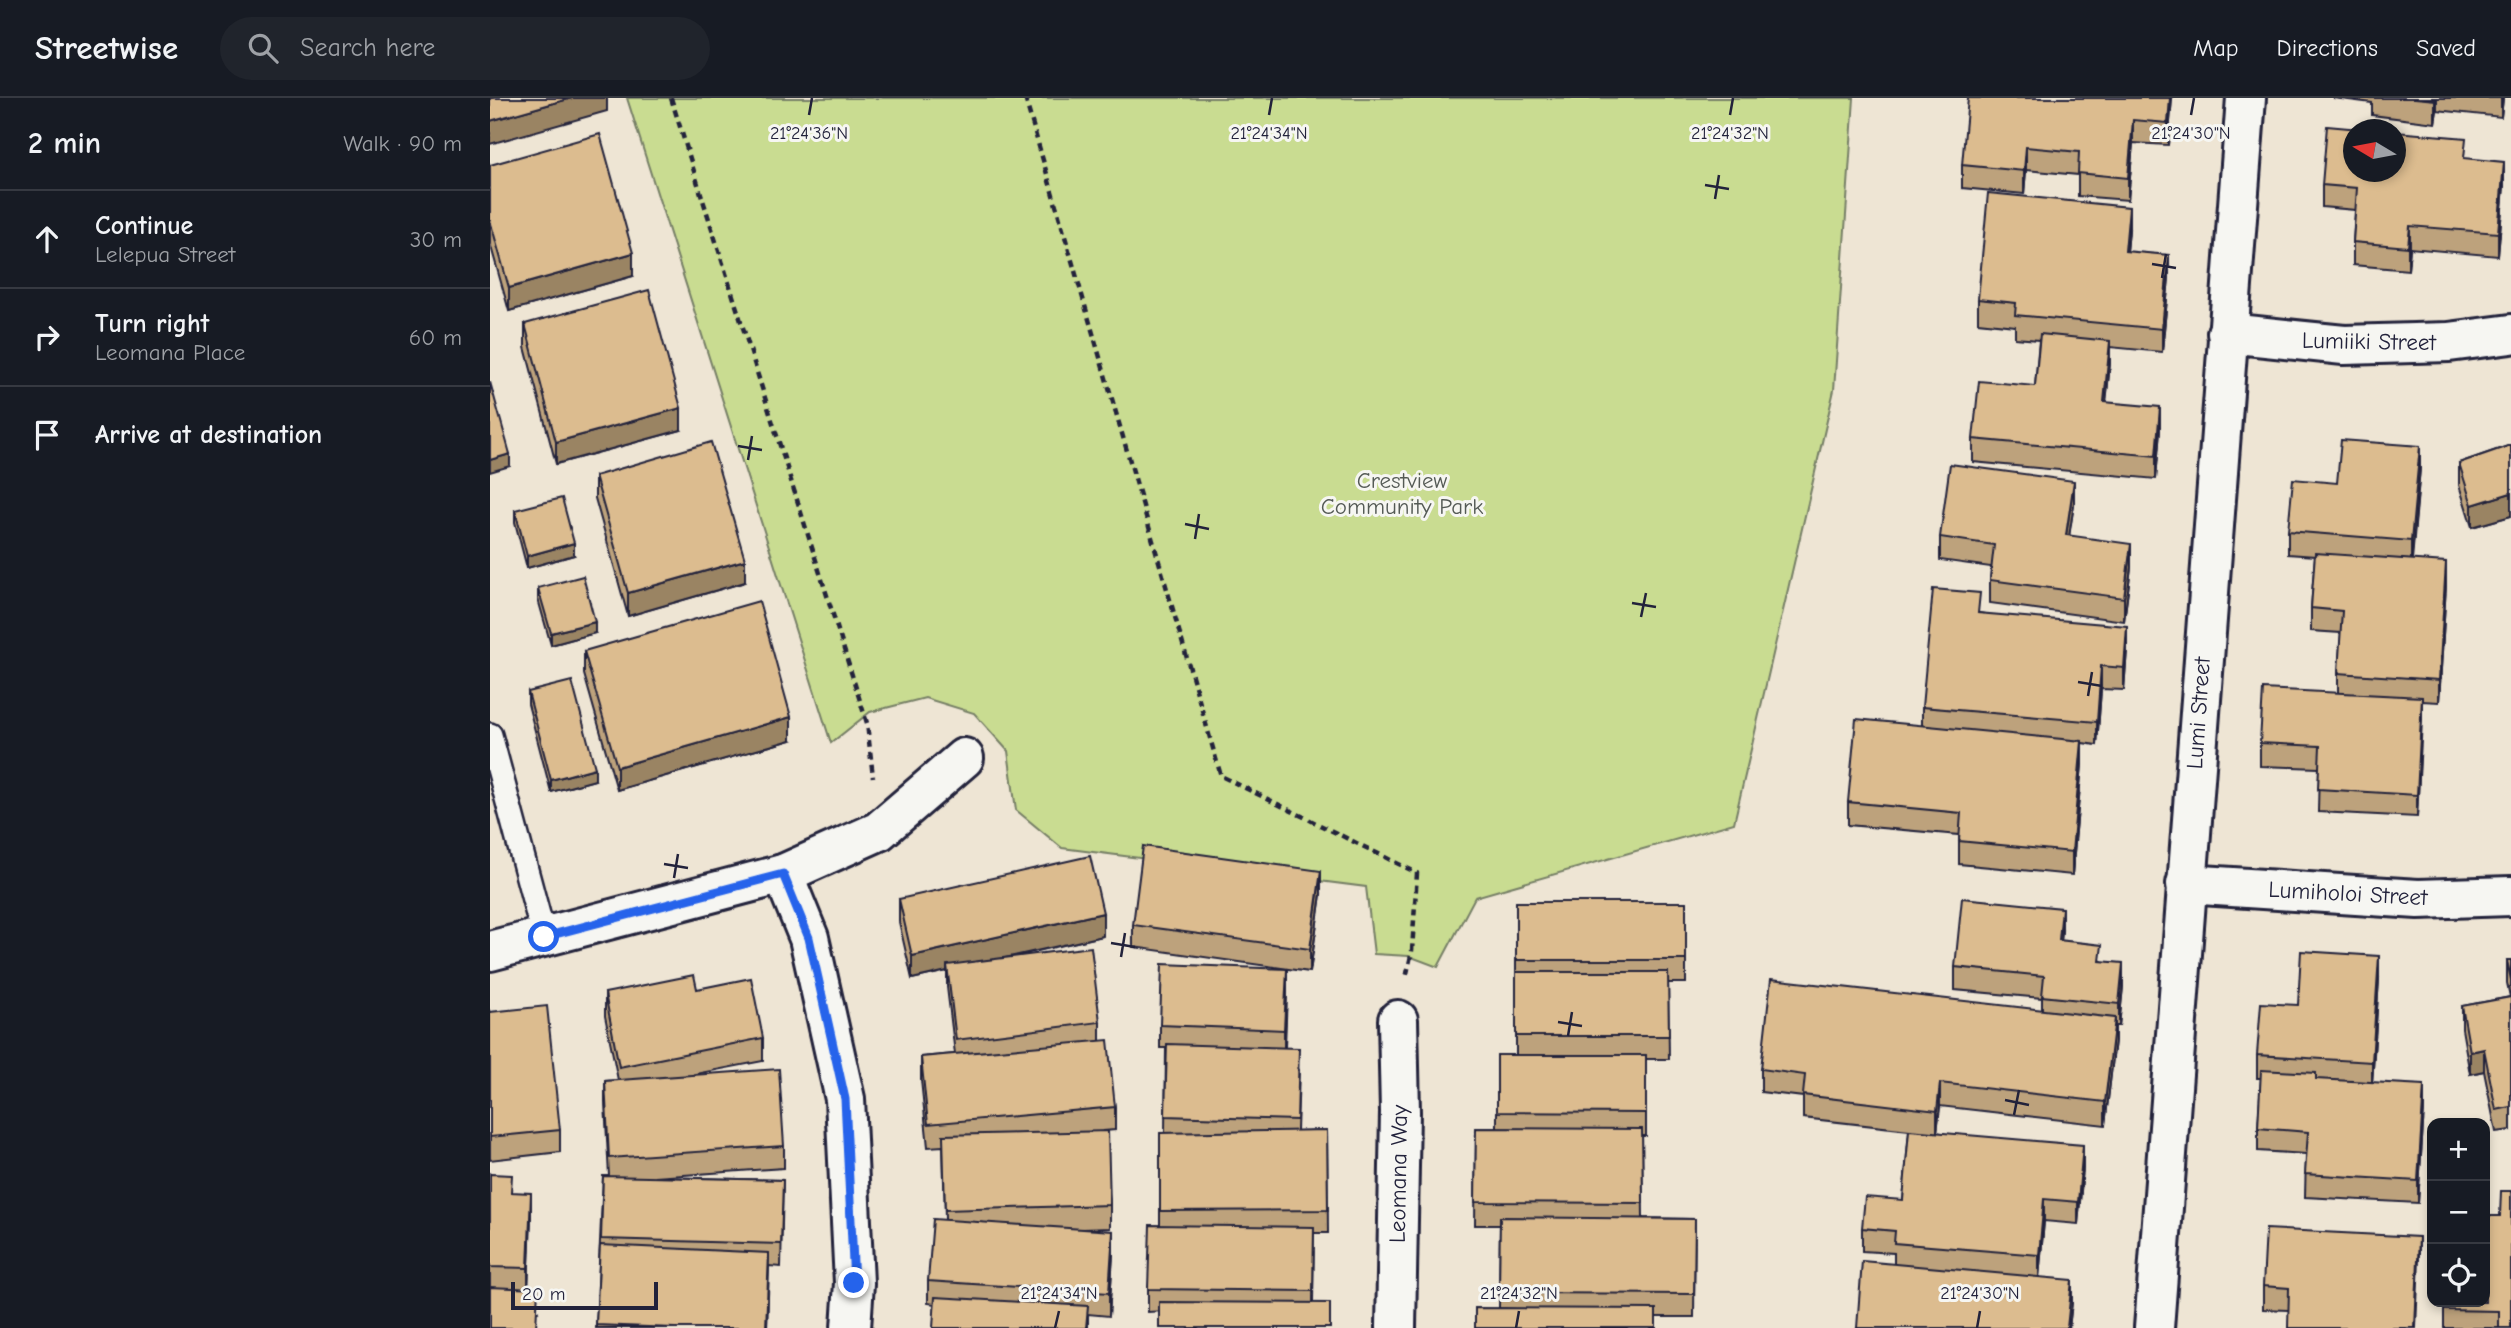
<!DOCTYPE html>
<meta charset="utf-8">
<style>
:root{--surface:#171b24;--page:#20242c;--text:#f1f3f6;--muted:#9ea1a6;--line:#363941}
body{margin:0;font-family:"Comic Neue",sans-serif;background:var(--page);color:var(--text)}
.controls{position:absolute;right:21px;bottom:21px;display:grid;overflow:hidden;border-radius:14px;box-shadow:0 4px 10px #0003}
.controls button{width:63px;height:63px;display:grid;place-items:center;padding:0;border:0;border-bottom:2px solid var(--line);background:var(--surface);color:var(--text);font:35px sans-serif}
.compass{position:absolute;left:1853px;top:21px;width:63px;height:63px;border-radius:50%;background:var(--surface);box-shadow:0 4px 10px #0003;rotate:280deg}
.scale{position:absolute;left:21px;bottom:18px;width:147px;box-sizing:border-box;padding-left:7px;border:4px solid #22223b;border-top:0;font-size:19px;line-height:24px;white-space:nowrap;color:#22223b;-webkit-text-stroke:5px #f6f6f2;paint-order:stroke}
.stop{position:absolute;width:21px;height:21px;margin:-16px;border:5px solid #2563eb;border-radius:50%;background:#fff}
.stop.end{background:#2563eb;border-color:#fff;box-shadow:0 2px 7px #0008}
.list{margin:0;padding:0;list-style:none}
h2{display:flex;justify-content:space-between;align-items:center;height:91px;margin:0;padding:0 28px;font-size:30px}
h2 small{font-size:23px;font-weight:400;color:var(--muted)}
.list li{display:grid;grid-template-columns:46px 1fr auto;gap:21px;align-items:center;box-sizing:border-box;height:98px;padding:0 28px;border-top:2px solid var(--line)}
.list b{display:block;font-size:26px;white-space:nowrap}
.list p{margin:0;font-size:23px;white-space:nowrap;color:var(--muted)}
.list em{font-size:23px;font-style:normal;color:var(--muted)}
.icon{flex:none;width:38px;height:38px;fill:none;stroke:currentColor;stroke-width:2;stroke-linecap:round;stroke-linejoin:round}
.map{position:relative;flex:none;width:2021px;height:1230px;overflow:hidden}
header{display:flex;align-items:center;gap:42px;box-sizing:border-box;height:98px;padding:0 35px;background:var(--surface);border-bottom:2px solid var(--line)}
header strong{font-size:33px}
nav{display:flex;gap:38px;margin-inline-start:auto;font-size:24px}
.search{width:490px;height:63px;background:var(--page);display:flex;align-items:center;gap:18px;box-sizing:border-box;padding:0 24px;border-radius:38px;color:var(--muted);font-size:26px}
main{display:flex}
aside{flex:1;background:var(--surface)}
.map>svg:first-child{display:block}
.green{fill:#c9dc91;stroke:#767f66;stroke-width:2}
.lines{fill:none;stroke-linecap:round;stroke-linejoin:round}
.service-casing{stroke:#22223b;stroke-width:28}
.minor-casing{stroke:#22223b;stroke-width:44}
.path{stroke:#22223b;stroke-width:4.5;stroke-dasharray:7 5;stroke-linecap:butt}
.service{stroke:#f6f6f2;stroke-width:23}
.minor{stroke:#f6f6f2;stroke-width:38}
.wall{fill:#bda27b;stroke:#22223b;stroke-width:2}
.shaded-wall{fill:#9a8464;stroke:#22223b;stroke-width:2}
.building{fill:#dcbc8f;stroke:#22223b;stroke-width:2}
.route{stroke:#2563eb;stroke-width:9}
.ticks{fill:none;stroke:#22223b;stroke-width:2.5}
.labels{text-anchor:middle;stroke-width:6;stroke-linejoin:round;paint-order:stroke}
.street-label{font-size:23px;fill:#22223b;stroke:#f6f6f2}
.park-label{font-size:23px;fill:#545a55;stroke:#f6f6f2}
.ticks-label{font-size:18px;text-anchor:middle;fill:#22223b;stroke:#f6f6f2;stroke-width:6;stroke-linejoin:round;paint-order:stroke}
</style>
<header>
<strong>Streetwise</strong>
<div class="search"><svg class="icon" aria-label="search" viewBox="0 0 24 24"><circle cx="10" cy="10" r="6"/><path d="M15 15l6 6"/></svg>Search here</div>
<nav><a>Map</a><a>Directions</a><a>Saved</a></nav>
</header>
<main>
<aside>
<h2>2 min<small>Walk · 90 m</small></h2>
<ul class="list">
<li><svg class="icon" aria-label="ahead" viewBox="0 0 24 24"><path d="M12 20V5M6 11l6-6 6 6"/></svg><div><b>Continue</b><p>Lelepua Street</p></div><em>30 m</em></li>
<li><svg class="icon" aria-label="right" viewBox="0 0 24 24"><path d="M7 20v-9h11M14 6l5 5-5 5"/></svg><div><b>Turn right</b><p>Leomana Place</p></div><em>60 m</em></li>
<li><svg class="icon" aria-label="arrive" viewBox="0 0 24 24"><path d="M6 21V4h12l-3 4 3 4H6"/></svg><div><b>Arrive at destination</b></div></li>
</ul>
</aside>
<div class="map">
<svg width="2021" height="1230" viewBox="0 0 2021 1230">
<rect width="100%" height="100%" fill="#eee5d4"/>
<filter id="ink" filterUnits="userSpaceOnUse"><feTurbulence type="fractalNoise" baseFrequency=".0143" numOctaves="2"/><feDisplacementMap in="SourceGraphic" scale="14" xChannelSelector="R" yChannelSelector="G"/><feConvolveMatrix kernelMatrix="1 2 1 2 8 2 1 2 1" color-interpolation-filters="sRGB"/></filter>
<g filter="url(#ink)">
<polygon class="green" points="137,0 1364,0 1344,292 1244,725 985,799 948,869 919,858 884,856 876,789 572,750 526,712 518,653 484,615 435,600 380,614 341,645"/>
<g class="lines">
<g class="service-casing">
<polyline id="service" points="0,637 54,839"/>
</g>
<g class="minor-casing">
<g id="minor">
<polyline points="1737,235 1854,247 1959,244 2021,236"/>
<polyline points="293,776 319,840 355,1001 364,1185 361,1230"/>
<polyline points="1696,786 1928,801 2021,798"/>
<polyline points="0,853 293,776 389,733 474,660"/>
<polyline points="906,1230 910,1014 908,922"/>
<polyline points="1664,1230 1756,0"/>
</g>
</g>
<g class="path">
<polyline points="181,0 377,625 383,679"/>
<polyline points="535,0 731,678 927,775 922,853 916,880"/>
</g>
<use href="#service" class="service"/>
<use href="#minor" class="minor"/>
</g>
<g class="wall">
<polygon points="1682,0 1678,47 1643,45 1638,102 1588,98 1588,77 1536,72 1534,96 1472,90 1472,67"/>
<polygon points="1843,0 2013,0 2011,19 1947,12 1945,25 1882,17 1882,5"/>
<polygon points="1976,61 2014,87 2008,158 1920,150 1918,172 1863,167 1863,144 1865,112 1832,109 1832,87"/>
<polygon points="0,67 143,178 19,213 0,145"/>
<polygon points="1639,132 1637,153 1679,179 1672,254 1620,249 1620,265 1616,304 1670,332 1666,381 1483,364 1483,341 1545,288 1549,242 1525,240 1525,228 1488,224 1488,201"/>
<polygon points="35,226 191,332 66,366 35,249"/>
<polygon points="2021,347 2021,418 1982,429 1969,387 1969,365"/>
<polygon points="1930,370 1922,462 1956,487 1949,604 1932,603 1927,719 1828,714 1829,670 1770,668 1770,645 1848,595 1848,575 1851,535 1821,533 1821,510 1825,458 1798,456 1798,433 1847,385"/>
<polygon points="105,378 255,484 138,518 105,400"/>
<polygon points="1584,406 1579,437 1641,469 1634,523 1500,505 1500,482 1501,469 1450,462 1450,439"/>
<polygon points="25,412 84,457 37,470 25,424"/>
<polygon points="48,490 105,535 61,547 48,501"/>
<polygon points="1490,515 1637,551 1634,592 1611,591 1607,647 1592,645 1592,666 1582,777 1469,766 1469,737 1358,727 1358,704 1432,627 1432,609"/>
<polygon points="94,553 301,642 127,692 94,576"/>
<polygon points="38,594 105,682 61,694 38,606"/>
<polygon points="831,796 820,874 643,849 643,827"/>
<polygon points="409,801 613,838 521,859 610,924 610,943 625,1009 625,1032 614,1033 620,1107 620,1130 594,1131 623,1156 619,1218 598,1216 598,1230 438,1205 438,1183 455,1121 453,1048 438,1049 431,982 431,959 465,956 457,889 457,873 422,881 409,824"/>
<polygon points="1026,804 1196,804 1196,885 1178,885 1179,961 1156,961 1156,1038 1152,1038 1153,1120 1205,1121 1204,1219 1166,1219 1009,1210 1010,1127 985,1127 986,1030 1007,1030 1007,957 1026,957"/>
<polygon points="1572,833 1571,843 1612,863 1633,888 1629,928 1625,928 1625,942 1615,1027 1450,1008 1447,1034 1593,1070 1588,1126 1554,1123 1549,1179 1582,1204 1579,1230 1367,1230 1404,1166 1404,1155 1372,1153 1372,1130 1413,1102 1419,1032 1313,1020 1313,999 1271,994 1271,971 1552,912 1552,900 1465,892 1465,869"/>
<polygon points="2017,862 2021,862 2021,1032 2006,1034 1994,973 1980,976 1972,931 1972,908 2020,899 2017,885"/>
<polygon points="1889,881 1882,984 1934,1010 1928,1105 1815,1099 1816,1056 1768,1053 1768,1030 1771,980 1767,980 1767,957 1808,907"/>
<polygon points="207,891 273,940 273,963 205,976 294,1048 294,1070 165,1079 293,1082 291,1169 279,1168 277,1230 106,1230 113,1078 119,1078 115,1005 115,983 128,982 115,918 115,895"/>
<polygon points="797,894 795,949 809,972 807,1033 837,1032 838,1135 824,1135 823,1205 658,1214 658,1191 670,1127 670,1035 675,1035 676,950 670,950 670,927"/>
<polygon points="0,914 70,1032 70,1054 0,1062"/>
<polygon points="0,1076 41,1118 38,1191 48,1214 0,1230"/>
<polygon points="2010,1118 2021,1230 1954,1230 1954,1204"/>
<polygon points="1929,1162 1798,1212 1773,1211 1773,1188"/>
</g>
<g class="shaded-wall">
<polygon points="82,0 117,0 117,13 0,46 0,23"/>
<polygon points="1680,0 1682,0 1678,47 1678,25"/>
<polygon points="1945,0 1947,0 1947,12 1945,25"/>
<polygon points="2011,0 2013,0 2011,19"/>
<polygon points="1643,22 1643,45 1638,102 1638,80"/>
<polygon points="1536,49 1536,72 1534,96 1534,73"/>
<polygon points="2014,64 2014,87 2008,158 2008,135"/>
<polygon points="1639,109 1639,132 1635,176 1635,153"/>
<polygon points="1920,128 1920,150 1918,172 1918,149"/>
<polygon points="143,155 143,178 19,213 19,190"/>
<polygon points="1679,157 1679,179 1672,254 1672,231"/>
<polygon points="1620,243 1620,265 1614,326 1614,304"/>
<polygon points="1670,309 1670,332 1666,381 1666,358"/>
<polygon points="191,310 191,332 66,366 66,344"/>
<polygon points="1930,348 1930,370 1921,466 1921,443"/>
<polygon points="20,356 20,368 0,374 0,362"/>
<polygon points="1584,383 1584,406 1576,459 1576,437"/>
<polygon points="2021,395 2021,418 1982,429 1982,407"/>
<polygon points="84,445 84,457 37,470 37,458"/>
<polygon points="1641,446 1641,469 1634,523 1634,500"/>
<polygon points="255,462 255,484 138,518 138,495"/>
<polygon points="1956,464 1956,487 1949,604 1949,582"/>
<polygon points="105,524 105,535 61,547 61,535"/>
<polygon points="1637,528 1637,551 1634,592 1634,570"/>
<polygon points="1611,568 1611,591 1607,647 1607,624"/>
<polygon points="1932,599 1932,622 1927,719 1927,697"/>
<polygon points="301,619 301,642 127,692 127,669"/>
<polygon points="1592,643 1592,666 1582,777 1582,754"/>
<polygon points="105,670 105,682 61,694 61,682"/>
<polygon points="831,773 831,796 820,874 820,851"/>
<polygon points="1572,810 1572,833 1569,865 1569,842"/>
<polygon points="613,815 613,838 457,873 457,867 457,873 422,881 422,858"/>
<polygon points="1889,858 1889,881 1882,987 1882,964"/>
<polygon points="1633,865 1633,888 1629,928 1629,906"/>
<polygon points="797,871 797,894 794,954 794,932"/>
<polygon points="1625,920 1625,942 1615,1027 1615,1004"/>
<polygon points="1994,951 1994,973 1980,976 1980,954"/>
<polygon points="1450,985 1450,1008 1447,1035 1447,1013"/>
<polygon points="1934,987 1934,1010 1928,1105 1928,1083"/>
<polygon points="1593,1047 1593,1070 1588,1126 1588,1104"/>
<polygon points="41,1095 41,1118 38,1193 38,1170"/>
<polygon points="1554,1101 1554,1123 1549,1180 1549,1157"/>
<polygon points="623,1133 623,1156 619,1218 619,1195"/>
<polygon points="1929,1139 1929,1162 1926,1230 1925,1230"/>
<polygon points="279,1155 277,1230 276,1230"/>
<polygon points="1582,1182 1582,1204 1579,1230 1577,1230"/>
</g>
<g class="building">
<polygon points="0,0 82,0 0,23"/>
<polygon points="1478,0 1680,0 1678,25 1643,22 1638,80 1588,75 1589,54 1536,49 1534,73 1472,67"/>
<polygon points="1925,0 1945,0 1945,2"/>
<polygon points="1837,28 1881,32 1864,32 1864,74 1906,74 1906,34 1976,40 1974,60 2014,64 2008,135 1920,128 1918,149 1863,144 1867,90 1832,87"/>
<polygon points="110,36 143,155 19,190 0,122 0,67"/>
<polygon points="1498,95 1639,109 1635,153 1679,157 1672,231 1525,217 1526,205 1488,201"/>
<polygon points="159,192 191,310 66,344 35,226"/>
<polygon points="1550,236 1620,243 1614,304 1670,309 1666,358 1483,341 1489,283 1545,288"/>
<polygon points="0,284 20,356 0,362"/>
<polygon points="1851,342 1930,348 1921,443 1798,433 1803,381 1847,385"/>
<polygon points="221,344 255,462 138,495 105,378"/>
<polygon points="2021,347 2021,395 1982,407 1969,365"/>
<polygon points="1460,366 1584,383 1576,437 1641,446 1634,500 1500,482 1504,447 1450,439"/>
<polygon points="72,400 84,445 37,458 25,412"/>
<polygon points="1825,455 1956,464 1949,582 1848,575 1852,513 1821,510"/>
<polygon points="93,478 105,524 61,535 48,490"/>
<polygon points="1443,491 1490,495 1488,515 1637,528 1634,570 1611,568 1607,624 1432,609"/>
<polygon points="269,503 301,619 127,669 94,553"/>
<polygon points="82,583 105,670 61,682 38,594"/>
<polygon points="1773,591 1932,599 1927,697 1828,691 1830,648 1770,645"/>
<polygon points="1366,621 1592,643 1582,754 1469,743 1471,715 1358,704"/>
<polygon points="653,748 831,773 820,851 643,827"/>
<polygon points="600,758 613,815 422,858 409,801"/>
<polygon points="1472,800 1572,810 1569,842 1612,847 1610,863 1633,865 1629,906 1552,898 1554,878 1465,869"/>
<rect x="1026" y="804" width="170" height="58"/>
<polygon points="601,849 610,924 466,942 457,867"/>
<polygon points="1811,853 1889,858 1882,964 1767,957 1771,905 1808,907"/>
<polygon points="2017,862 2021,862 2021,882"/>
<polygon points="672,866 797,871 794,932 670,927"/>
<polygon points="1026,874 1178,874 1179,938 1026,938"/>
<polygon points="204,877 207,891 261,880 273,940 129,969 115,895"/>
<polygon points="1281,881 1625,920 1615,1004 1450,985 1447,1013 1313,997 1315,977 1271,971"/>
<polygon points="2021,899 2021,1009 2006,1012 1994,951 1980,954 1972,908"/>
<polygon points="57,908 70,1032 0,1039 0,914"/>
<polygon points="618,942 625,1009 438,1026 431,959"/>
<polygon points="677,946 809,950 807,1022 675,1018"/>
<polygon points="1007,957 1156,957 1156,1015 1007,1014"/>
<polygon points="289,971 294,1048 119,1060 115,983"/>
<polygon points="1771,972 1826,975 1826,981 1934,987 1928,1083 1815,1076 1818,1034 1768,1030"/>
<polygon points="986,1030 1152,1031 1153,1105 985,1104"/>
<polygon points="837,1032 838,1112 670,1113 670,1035"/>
<polygon points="1419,1032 1593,1047 1588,1104 1554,1101 1549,1157 1404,1145 1405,1133 1372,1130 1375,1099 1413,1102"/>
<polygon points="618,1033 620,1107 455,1112 453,1037"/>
<polygon points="0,1076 22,1077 21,1094 41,1095 38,1170 0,1169"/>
<polygon points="113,1078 293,1082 291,1146 111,1141"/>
<polygon points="2011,1093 2021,1093 2021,1230 2009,1230 2009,1213 1954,1212 1954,1204 1995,1204 1995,1118 2010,1118"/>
<polygon points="1010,1119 1205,1121 1204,1196 1009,1195"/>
<polygon points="443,1121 623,1133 619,1195 438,1183"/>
<polygon points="660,1127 824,1129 823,1193 658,1191"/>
<polygon points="1776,1131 1929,1139 1925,1230 1798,1230 1799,1190 1773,1188"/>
<polygon points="110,1147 279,1155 276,1230 185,1230 106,1227"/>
<polygon points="1372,1163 1582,1182 1577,1230 1367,1230"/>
<polygon points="0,1189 48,1191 46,1230 0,1230"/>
<polygon points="445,1199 598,1208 596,1230 443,1230"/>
<polygon points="669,1204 840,1205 840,1230 669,1230"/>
<polygon points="985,1210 1166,1211 1166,1230 985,1230"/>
</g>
</g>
<g class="lines" filter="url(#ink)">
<polyline class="route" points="54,839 293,776 319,840 355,1001 364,1185"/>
</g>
<path class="ticks" d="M 319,17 L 322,0M 779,17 L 782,0M 1240,17 L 1243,0M 1701,17 L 1704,0M 1215,87 L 1239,91M 1225,101 L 1229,77M 1662,166 L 1686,170M 1672,180 L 1676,156M 248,348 L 272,352M 258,362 L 262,338M 695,426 L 719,431M 705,441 L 709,416M 1142,505 L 1166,509M 1151,519 L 1156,495M 1588,584 L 1612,588M 1598,598 L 1602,574M 174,766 L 198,770M 184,780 L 188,756M 621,845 L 645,849M 631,859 L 635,835M 1068,924 L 1092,928M 1078,938 L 1082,914M 1515,1002 L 1539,1007M 1524,1017 L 1529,992M 565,1230 L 569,1213M 1026,1230 L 1029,1213M 1487,1230 L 1490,1213"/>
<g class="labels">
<g class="street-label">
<text transform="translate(1879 243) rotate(1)" y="8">Lumiiki Street</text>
<text transform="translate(1708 615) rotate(-86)" y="8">Lumi Street</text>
<text transform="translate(1858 795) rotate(3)" y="8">Lumiholoi Street</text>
<text transform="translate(908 1076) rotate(-89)" y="8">Leomana Way</text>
</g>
<g class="park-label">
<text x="912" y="390">Crestview<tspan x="912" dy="26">Community Park</tspan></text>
</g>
</g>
<g class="ticks-label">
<text x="319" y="41">21°24'36"N</text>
<text x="779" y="41">21°24'34"N</text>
<text x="1240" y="41">21°24'32"N</text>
<text x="1701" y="41">21°24'30"N</text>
<text x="569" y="1201">21°24'34"N</text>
<text x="1029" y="1201">21°24'32"N</text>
<text x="1490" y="1201">21°24'30"N</text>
</g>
</svg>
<div class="controls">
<button>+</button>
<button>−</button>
<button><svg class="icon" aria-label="locate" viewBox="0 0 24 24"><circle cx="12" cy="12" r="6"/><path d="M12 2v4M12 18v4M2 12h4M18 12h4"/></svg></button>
</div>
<svg class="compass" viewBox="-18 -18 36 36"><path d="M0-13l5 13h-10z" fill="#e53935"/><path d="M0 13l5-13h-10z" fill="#9ea1a6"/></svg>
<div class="scale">20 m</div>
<div class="stop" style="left:54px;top:839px"></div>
<div class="stop end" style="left:364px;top:1185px"></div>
</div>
</main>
